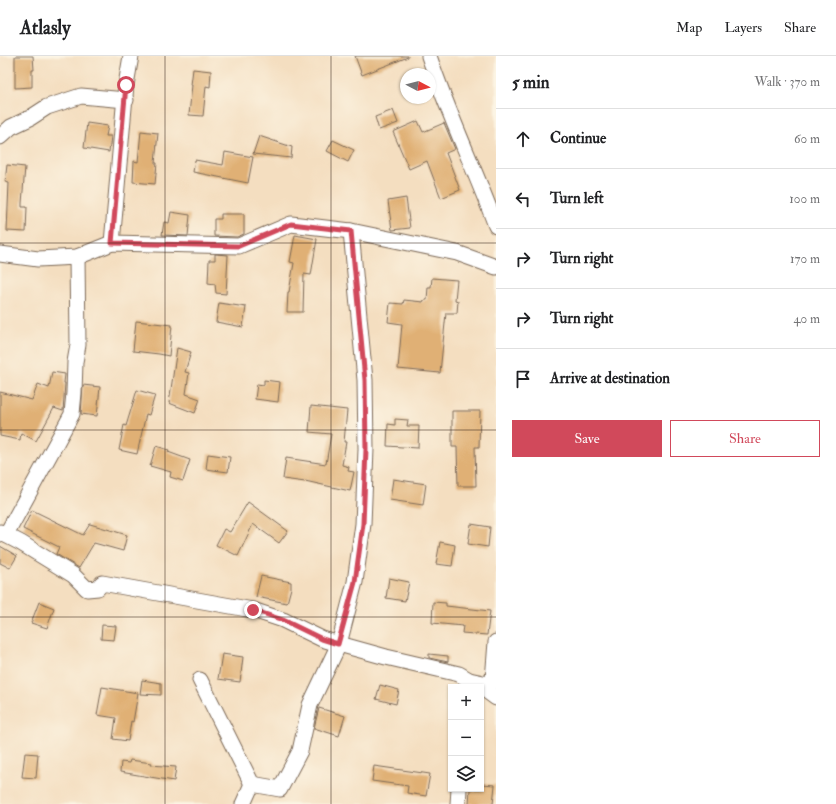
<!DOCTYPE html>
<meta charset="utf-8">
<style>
:root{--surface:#fff;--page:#f6f6f6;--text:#202124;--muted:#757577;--line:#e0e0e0;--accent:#d1495b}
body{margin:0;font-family:"IM FELL Double Pica",serif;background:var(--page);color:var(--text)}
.controls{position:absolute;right:12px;bottom:12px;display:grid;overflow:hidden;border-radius:0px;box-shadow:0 1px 3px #0004}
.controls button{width:36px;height:36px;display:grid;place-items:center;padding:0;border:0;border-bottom:1px solid var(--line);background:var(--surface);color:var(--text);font:20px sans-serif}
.compass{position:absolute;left:400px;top:12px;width:36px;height:36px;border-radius:50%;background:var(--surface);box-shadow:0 1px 3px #0004;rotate:97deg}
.stop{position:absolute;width:12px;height:12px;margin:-9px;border:3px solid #d1495b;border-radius:50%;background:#fff}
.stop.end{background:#d1495b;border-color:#fff;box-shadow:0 1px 4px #0008}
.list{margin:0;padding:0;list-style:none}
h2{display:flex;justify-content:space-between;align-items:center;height:52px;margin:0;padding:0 16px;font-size:17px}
h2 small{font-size:13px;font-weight:400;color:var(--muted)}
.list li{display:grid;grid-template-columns:26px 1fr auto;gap:12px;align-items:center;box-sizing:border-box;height:60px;padding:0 16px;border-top:1px solid var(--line)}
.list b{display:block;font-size:15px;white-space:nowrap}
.list em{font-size:13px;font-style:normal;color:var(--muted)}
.actions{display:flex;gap:8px;padding:12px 16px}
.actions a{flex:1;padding:9px 0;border:1px solid var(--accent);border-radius:0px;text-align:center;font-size:14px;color:var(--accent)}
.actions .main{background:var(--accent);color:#fff}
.icon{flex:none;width:22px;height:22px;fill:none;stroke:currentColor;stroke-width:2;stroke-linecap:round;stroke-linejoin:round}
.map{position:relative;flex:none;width:496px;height:748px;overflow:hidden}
header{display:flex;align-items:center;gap:24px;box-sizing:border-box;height:56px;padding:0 20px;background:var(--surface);border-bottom:1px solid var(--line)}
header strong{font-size:19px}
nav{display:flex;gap:22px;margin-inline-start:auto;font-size:14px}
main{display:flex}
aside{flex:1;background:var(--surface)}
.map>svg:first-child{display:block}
.building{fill:#e0b074}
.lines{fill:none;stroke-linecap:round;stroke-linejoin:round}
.minor-casing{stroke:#7c6957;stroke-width:17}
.minor{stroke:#fff;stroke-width:15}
.route{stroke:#d1495b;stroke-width:5}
.grid{fill:none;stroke:#3b2a1e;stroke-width:1;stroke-opacity:0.55}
</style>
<header>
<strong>Atlasly</strong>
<nav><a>Map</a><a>Layers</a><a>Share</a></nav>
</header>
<main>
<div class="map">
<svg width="496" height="748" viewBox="0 0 496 748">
<rect width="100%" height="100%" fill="#fcf5e5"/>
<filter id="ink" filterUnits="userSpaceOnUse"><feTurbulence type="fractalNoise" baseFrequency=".025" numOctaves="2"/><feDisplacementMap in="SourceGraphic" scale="8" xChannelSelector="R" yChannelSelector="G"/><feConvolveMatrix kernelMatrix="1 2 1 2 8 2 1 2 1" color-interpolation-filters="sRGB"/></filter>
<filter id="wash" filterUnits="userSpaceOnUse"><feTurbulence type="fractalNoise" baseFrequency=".012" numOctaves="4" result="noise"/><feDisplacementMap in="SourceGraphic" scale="16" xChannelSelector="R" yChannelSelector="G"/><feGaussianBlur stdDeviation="0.9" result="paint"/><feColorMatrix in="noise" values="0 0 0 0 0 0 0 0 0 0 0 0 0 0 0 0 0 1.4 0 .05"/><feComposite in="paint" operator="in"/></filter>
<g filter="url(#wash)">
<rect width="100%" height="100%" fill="#f4dec0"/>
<g id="blocks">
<g class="building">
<polygon points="15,0 33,0 34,14 32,14 32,31 15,32"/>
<polygon points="355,0 408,0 408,1 362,19"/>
<polygon points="193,13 211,15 210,31 206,30 203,60 189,59 192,29 191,29"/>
<polygon points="393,54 398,67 379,74 375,61"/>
<polygon points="418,65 423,76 444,67 455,93 446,97 460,134 441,142 427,105 409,113 393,76"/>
<polygon points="87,67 108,70 106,80 111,80 109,96 84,92"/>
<polygon points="141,75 158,77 155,107 157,107 155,128 133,126 134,105 138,106"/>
<polygon points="259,80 292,91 291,102 253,98"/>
<polygon points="333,84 354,94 348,106 327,95"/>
<polygon points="225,96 253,101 248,127 193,116 195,104 223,109"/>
<polygon points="7,109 25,111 22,147 22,151 27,151 26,176 7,175 9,127 5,126"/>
<polygon points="406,142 410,172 392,174 388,145"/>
<polygon points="171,156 190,159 188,180 162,179 164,166 169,167"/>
<polygon points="221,158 244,158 244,178 237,181 214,180 214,163 221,163"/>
<polygon points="295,179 317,183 311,219 304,218 303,256 287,256 288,236 289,236 294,207 290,206"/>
<polygon points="215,198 228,199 226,238 216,237 215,228 208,227 209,204 215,204"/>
<polygon points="432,222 457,224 455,244 458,245 457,257 446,257 440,317 398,313 402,268 388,266 390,247 403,248 404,244 423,246 424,244 427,244 428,231 431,231"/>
<polygon points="219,247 246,251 243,271 216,266"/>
<polygon points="136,265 172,269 169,300 159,298 133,295"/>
<polygon points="177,292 191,296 185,316 189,317 186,338 200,343 195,357 169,347"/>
<polygon points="52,316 65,318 64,327 65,327 63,355 54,352 36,385 21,377 20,384 0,380 0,336 32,344 38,328 49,332"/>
<polygon points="264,324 280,326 278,346 255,343 257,328 264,329"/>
<polygon points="83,329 100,331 97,360 81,358"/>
<polygon points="137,334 155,339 149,359 146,358 137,398 119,394 124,369 126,370"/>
<polygon points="311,350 347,354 344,386 346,386 342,409 349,411 348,415 354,416 350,435 305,425 305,426 283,423 286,402 326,408 331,378 309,376"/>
<polygon points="452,355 480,355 479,391 475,391 476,430 458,430 457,391 452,391"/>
<polygon points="395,363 408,364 407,370 419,370 418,392 387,390 388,368 395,369"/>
<polygon points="156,390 169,394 168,396 190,404 183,425 170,421 171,416 150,410"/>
<polygon points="208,398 230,401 228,416 206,413"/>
<polygon points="393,423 426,428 423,449 390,444"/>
<polygon points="248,446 288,475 279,487 253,468 238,500 216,489 224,473 230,476"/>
<polygon points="32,454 83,479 90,468 127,479 123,495 94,487 79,512 56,498 59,491 23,473"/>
<polygon points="471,468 490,471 488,491 468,488"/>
<polygon points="440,486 455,489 452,510 436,508"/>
<polygon points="0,490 17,500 10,512 0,507"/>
<polygon points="261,520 291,526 291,532 287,547 256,541"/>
<polygon points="389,522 409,526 405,545 386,542"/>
<polygon points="39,546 54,552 47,572 31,567"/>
<polygon points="433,546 446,547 446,550 490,555 487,579 462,577 463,570 432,567"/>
<polygon points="102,569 116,570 114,584 101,583"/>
<polygon points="222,598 243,601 240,626 218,623"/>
<polygon points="429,598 448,600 448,606 429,602"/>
<polygon points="142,624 161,627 161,639 140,638"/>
<polygon points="380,629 399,634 396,648 376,643"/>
<polygon points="102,631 138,637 133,666 131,665 128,685 113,683 116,662 97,659"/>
<polygon points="319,652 345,660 339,680 314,672"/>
<polygon points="25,697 38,698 36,722 22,721"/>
<polygon points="130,704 152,707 151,709 176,711 174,725 120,716 121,706 129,707"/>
<polygon points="374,710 430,718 426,740 407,737 408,730 372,725"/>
<polygon points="481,728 495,729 493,748 469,748 470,733 481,733"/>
</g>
</g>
</g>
<g filter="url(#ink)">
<use href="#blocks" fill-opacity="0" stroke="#7c6957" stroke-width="1"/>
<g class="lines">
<g class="minor-casing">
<g id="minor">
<path d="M 429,0 C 448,58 475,113 496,170"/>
<polyline points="0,81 11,71 30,62 47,51 81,40 126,44"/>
<polyline points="112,187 126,29 131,0"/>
<polyline points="0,198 38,203 77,201 112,187 239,190 291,168 351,175 457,197 496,211"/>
<polyline points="0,476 21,487 73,519 87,533 98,532 102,527 253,554 283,564 322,583 339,588 386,601 459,618 469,624 469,631"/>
<polyline points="6,479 72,358 74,337 75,306 78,289 77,201"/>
<polyline points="200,624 252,728 280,733 300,695 310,649 339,588 355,526 363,468 366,393 365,324 351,175"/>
<polyline points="480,631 469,624 488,628 492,626 493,624 496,586"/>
<polyline points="481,631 496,642"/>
<polyline points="243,748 252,728"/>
<polyline points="458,748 459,733"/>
</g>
</g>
<use href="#minor" class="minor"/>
</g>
</g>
<g class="lines" filter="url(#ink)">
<polyline class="route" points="126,29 112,187 239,190 291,168 351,175 365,324 366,393 363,468 355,526 338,588 322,583 283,564 253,554"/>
</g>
<path class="grid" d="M 165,0 L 165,748M 331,0 L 331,748M 0,187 L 496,187M 0,374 L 496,374M 0,561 L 496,561"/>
</svg>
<div class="controls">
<button>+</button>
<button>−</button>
<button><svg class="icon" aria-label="layers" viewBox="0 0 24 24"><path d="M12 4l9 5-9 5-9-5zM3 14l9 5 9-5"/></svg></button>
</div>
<svg class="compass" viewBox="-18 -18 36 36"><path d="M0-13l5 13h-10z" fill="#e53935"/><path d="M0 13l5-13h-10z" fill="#757577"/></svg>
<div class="stop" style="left:126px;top:29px"></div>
<div class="stop end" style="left:253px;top:554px"></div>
</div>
<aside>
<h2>5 min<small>Walk · 370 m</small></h2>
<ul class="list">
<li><svg class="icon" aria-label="ahead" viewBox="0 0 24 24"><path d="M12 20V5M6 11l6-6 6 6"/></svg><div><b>Continue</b></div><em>60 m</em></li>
<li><svg class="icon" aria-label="left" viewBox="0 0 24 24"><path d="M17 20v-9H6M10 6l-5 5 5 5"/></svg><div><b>Turn left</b></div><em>100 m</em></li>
<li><svg class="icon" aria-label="right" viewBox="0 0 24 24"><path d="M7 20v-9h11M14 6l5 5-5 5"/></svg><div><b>Turn right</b></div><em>170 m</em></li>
<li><svg class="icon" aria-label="right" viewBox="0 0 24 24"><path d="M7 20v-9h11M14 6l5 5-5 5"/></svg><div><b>Turn right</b></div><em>40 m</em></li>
<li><svg class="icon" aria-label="arrive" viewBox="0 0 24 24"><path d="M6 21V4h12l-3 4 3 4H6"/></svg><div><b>Arrive at destination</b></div></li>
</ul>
<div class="actions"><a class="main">Save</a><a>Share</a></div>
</aside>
</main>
